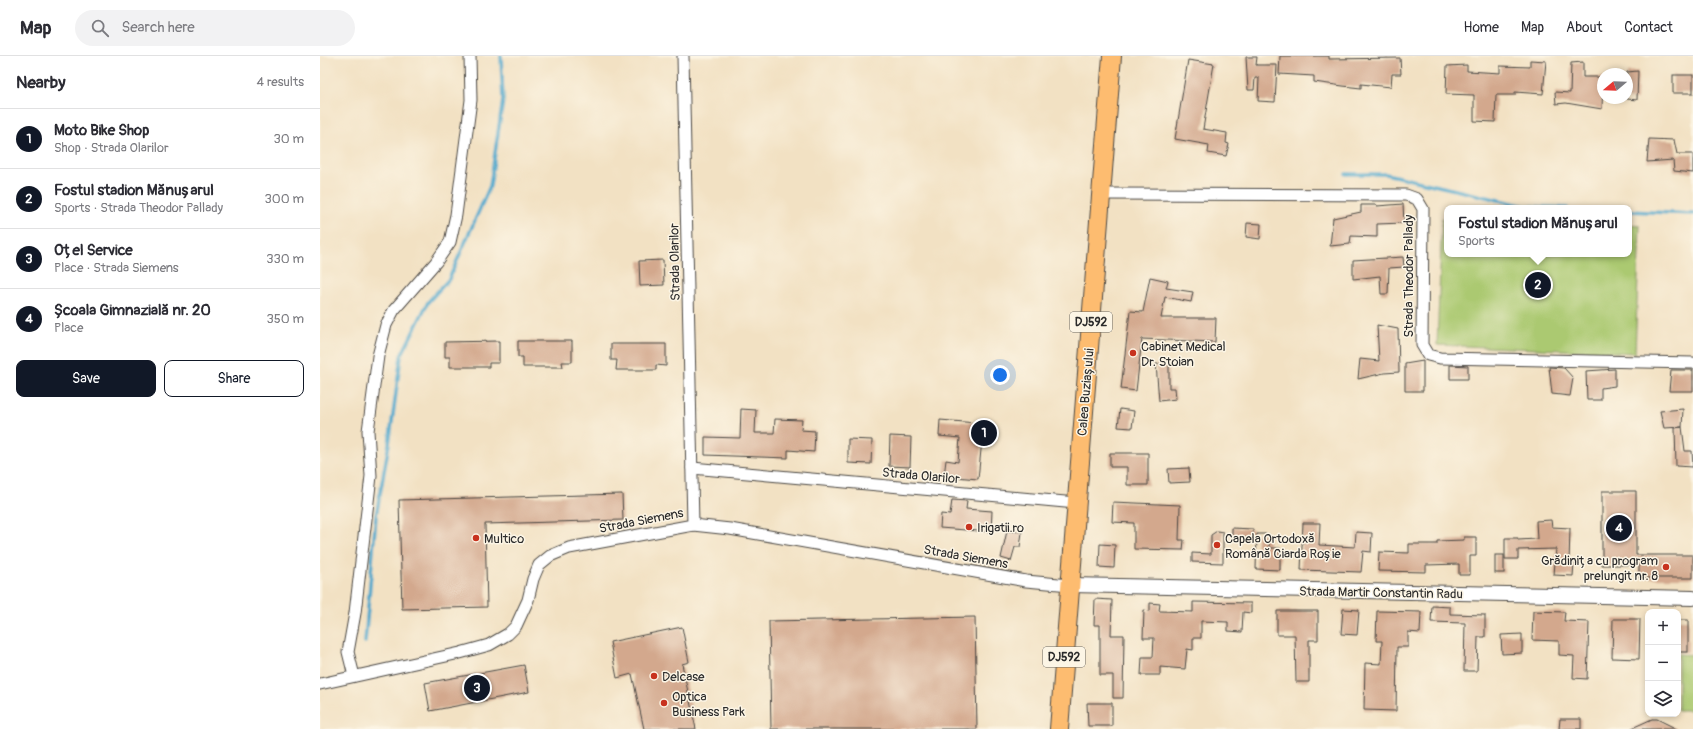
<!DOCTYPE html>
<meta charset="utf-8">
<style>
:root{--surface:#fff;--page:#f2f2f3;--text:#2b2b33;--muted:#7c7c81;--line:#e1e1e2;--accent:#111827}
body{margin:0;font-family:Pangolin,sans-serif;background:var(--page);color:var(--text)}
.controls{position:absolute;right:12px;bottom:12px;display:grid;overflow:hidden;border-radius:8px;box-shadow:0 2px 6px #0003}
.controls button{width:36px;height:36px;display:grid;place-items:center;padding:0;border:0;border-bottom:1px solid var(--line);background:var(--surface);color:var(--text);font:20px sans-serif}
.compass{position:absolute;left:1277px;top:12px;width:36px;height:36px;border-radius:50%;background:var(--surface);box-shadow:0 2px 6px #0003;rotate:251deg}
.you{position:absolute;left:680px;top:319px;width:14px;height:14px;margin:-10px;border:3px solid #fff;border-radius:50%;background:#1a73e8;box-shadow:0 0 0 6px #1a73e833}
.badge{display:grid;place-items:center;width:26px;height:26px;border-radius:50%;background:var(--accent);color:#fff;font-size:13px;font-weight:700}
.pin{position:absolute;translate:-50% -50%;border:2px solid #fff;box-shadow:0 1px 4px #0006}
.popup{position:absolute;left:1124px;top:149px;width:188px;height:52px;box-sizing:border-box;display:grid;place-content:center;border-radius:8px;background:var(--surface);filter:drop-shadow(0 1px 3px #0005);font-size:13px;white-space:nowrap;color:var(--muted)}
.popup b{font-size:15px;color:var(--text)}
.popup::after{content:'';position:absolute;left:50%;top:100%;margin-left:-8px;border:8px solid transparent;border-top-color:var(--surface)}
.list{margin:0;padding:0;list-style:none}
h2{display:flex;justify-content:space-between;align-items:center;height:52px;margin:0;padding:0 16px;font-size:17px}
h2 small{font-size:13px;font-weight:400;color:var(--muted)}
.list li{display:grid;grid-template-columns:26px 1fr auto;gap:12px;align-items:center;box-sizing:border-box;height:60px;padding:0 16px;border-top:1px solid var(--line)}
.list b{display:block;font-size:15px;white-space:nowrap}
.list p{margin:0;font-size:13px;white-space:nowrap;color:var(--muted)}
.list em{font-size:13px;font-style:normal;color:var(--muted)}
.actions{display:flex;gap:8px;padding:12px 16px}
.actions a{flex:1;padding:9px 0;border:1px solid var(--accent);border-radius:8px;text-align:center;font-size:14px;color:var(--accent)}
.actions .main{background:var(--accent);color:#fff}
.icon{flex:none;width:22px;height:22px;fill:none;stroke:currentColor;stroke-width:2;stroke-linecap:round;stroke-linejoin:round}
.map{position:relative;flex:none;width:1373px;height:673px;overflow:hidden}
header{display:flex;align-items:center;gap:24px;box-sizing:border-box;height:56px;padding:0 20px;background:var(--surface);border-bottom:1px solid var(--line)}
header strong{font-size:19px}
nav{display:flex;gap:22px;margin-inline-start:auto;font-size:14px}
.search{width:280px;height:36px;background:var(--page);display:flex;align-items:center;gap:10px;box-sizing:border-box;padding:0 14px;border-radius:22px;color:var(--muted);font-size:15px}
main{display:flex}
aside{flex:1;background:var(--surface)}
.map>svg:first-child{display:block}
.green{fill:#abc971;stroke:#6b7a4e}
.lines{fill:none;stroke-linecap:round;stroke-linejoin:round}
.stream{stroke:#4fa7cc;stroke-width:3.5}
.building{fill:#d3a88d}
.minor-casing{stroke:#494642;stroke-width:13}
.tertiary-casing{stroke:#494642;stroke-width:16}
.primary-casing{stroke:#494642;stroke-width:20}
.minor{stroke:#fff;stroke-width:11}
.tertiary{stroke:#fff;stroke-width:14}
.primary{stroke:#fdbc70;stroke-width:18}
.poi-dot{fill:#c8321e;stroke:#fcf5e5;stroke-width:1.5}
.labels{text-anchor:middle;stroke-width:3;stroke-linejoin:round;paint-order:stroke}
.shield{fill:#fcf5e5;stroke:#6a6863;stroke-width:1}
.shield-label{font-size:12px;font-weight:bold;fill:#2b2b2b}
.street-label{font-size:13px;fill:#2b2b2b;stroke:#fcf5e5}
.poi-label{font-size:13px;fill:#2b2b2b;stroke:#fcf5e5;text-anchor:start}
</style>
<header>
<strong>Map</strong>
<div class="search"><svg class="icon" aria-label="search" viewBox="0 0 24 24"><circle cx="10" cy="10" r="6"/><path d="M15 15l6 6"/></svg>Search here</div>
<nav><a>Home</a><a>Map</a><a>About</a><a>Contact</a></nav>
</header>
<main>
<aside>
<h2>Nearby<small>4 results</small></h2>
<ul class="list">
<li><span class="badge">1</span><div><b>Moto Bike Shop</b><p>Shop · Strada Olarilor</p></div><em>30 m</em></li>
<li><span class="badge">2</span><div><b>Fostul stadion Mănușarul</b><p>Sports · Strada Theodor Pallady</p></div><em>300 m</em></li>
<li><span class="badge">3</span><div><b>Oțel Service</b><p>Place · Strada Siemens</p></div><em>330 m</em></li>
<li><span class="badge">4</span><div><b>Școala Gimnazială nr. 20</b><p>Place</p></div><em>350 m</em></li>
</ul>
<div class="actions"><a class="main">Save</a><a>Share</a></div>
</aside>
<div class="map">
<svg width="1373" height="673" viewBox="0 0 1373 673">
<rect width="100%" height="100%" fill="#fcf5e5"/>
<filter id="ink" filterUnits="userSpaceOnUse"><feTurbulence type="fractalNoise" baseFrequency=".025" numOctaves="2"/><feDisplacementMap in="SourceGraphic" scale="8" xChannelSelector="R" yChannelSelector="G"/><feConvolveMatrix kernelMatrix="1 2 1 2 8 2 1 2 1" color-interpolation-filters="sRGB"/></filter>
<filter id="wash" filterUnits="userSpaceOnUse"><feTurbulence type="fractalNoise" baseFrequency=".012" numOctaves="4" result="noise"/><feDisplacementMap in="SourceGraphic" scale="16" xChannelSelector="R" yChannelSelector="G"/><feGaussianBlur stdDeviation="0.9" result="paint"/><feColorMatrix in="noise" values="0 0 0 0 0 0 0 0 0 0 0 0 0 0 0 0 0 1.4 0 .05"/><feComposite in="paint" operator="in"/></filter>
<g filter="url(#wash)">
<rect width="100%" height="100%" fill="#f2e1c3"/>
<g class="green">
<polygon points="1122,162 1127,162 1127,198 1309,198 1309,169 1320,170 1315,297 1117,289"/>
<polygon points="1358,598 1373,599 1372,654 1358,654"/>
</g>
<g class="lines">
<g class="stream">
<polyline points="1026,118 1066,118 1205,150 1247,152"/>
<polyline points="1309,155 1373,158"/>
<polyline points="45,586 56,460 69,388 81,300 108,246 129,223 170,130 183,44 181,0"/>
</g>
</g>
<g id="blocks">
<g class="building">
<polygon points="960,0 1009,0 1009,3 1080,2 1081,18 1072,18 1071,31 1041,28 1041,32 1023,30 994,26 994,20 959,18"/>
<polygon points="926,1 937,1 936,9 957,9 955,46 938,45 939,22 935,22 934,34 928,34"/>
<polygon points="868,4 894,8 883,73 907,77 906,87 909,88 906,100 888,97 889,89 855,83"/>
<polygon points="1210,4 1226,5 1223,38 1195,36 1195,39 1176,39 1175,66 1154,65 1154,39 1126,38 1127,10 1147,9 1147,15 1180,17 1180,10 1210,11"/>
<polygon points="1263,6 1263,21 1283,21 1282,53 1246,47 1236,48 1235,36 1250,37 1251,7"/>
<polygon points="1318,15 1317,44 1307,43 1307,16"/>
<rect x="1353" y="19" width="20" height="18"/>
<polygon points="1329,83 1354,84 1357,98 1373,98 1373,117 1354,115 1353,104 1327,106"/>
<polygon points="1083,148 1084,167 1057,168 1057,181 1031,180 1030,188 1010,190 1013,162 1041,156 1041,149 1057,149 1057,150"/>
<polygon points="927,167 941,168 940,183 926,181"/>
<polygon points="1083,201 1084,211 1069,212 1068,238 1061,238 1060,220 1033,223 1033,204"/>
<polygon points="343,204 344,229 320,230 319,205"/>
<polygon points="830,221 848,225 846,232 873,236 871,246 845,241 841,262 896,262 895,286 822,283 816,335 801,333 810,255 823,256"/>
<polygon points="1057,269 1078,273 1079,316 1064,317 1038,323 1040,303 1059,305"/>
<polygon points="179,285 179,307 169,307 169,311 130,311 130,301 125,301 125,286"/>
<polygon points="198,285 252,285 252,306 242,306 243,311 203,311 203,301 198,301"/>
<polygon points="291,288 346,288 346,310 336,309 336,314 296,314 297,304 291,304"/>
<polygon points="1103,305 1103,335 1085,335 1085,308"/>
<polygon points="836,308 849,308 849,332 855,332 856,343 839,345"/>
<polygon points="1130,309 1148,310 1148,323 1130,323"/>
<polygon points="1229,311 1244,312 1253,322 1250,340 1232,338"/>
<polygon points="1295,313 1295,330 1281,332 1281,344 1267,344 1266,315"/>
<polygon points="1351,314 1373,314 1373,335 1349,335"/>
<polygon points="421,353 436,354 435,377 454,377 455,363 482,364 481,374 495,375 494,396 468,394 468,402 385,399 385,381 420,382"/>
<polygon points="800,353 814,355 812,372 798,371"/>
<polygon points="1363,353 1362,371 1344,372 1340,355"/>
<polygon points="620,364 669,368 668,384 662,384 658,423 624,420 626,404 638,406 640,382 619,380"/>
<polygon points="1362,371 1365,395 1372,395 1373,411 1356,410 1355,372"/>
<polygon points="570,380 591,381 590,411 569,410"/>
<polygon points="528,383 552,384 551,408 528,407"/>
<polygon points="790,397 828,397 828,429 807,429 807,411 790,411"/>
<polygon points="869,412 870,426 849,427 848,413"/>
<polygon points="1282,435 1316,435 1316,499 1373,499 1373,522 1319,522 1319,509 1282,509"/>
<polygon points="302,438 303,464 165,468 167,551 82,553 79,444"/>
<polygon points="632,444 647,445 646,453 672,455 671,476 620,472 621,458 630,459"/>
<polygon points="793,446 860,449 859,484 864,484 863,494 814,493 814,467 792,466"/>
<polygon points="1231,464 1232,471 1250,472 1249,507 1254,507 1253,520 1234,519 1236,493 1198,494 1198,503 1185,503 1185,482 1198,482 1198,484 1217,483 1216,465"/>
<polygon points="983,467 1000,467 999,489 1035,491 1036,476 1052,477 1051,496 1043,495 1041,516 981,514"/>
<polygon points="912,472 933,473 933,482 912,481"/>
<polygon points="687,475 702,476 700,491 695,491 691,505 681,502"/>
<polygon points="897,475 903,476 903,507 872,506 872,497 891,498 891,479"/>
<polygon points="937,478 949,478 949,492 960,492 960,514 936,513"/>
<polygon points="1144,481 1156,481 1156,500 1150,500 1150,519 1139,519 1139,508 1106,509 1106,516 1058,515 1059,496 1089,497 1089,488 1117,488 1117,485 1144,484"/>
<polygon points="780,488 795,489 794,512 779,511"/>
<rect x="1175" y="499" width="9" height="18"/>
<polygon points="775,543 792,544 791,579 804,579 803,642 793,642 793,619 780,619 780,569 774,569"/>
<polygon points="873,546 931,547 931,557 923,556 922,576 908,575 908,566 881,565 881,582 873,582 873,594 867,593 865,613 840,611 840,619 821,619 822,601 833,601 834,582 823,582 824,554 830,555 830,547 840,548 839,555 873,556"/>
<polygon points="1112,550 1130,551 1130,558 1165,559 1165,581 1158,581 1157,615 1144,615 1145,567 1111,566"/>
<polygon points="1023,553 1039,554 1037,579 1021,578"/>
<polygon points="957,555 998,555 998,584 989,584 989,626 976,626 975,579 957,579"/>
<polygon points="1057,555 1101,556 1100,577 1088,576 1088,591 1077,591 1076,655 1044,654 1045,607 1061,608 1062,585 1056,585"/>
<polygon points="1213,555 1245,556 1244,565 1269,566 1267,623 1253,622 1254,600 1239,599 1239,585 1212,584"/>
<polygon points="655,561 657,673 451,673 449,565"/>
<polygon points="1293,563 1320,563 1319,603 1292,602"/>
<rect x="1358" y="564" width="10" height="32"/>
<polygon points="362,571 369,606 362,608 376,673 324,673 312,618 297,622 290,586"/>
<polygon points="1202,578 1202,597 1182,598 1181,579"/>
<polygon points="204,609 209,636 110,655 105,627"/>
<polygon points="767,647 792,647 792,670 768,670"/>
<polygon points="1240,663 1261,663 1261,673 1239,673"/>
<polygon points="1332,663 1337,663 1357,673 1310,673"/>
</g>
</g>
</g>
<g filter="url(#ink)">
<use href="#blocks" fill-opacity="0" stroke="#494642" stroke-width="1"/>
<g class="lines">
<g class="minor-casing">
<g id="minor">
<polyline points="363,0 373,469"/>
<polyline points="782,138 1086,139 1097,143 1103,153 1102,289 1108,299 1120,302 1373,307"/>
<polyline points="372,412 756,447"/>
<polyline points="34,620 28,596 35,557 51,420 48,375 58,300 66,269 74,254 116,206 130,186 136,159 151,44 150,0"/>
<polyline points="0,628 140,597 169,589 188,578 196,570 208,544 213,523 219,509 230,500 249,492 373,469 410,473 706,525 750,529"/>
</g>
</g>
<g class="tertiary-casing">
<polyline id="tertiary" points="750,529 1373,542"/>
</g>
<g class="primary-casing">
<polyline id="primary" points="739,673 792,0"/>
</g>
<use href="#minor" class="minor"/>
<use href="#tertiary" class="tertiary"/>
<use href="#primary" class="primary"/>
</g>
</g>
<g class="poi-dot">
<circle cx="813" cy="297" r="4"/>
<circle cx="649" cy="471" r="4"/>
<circle cx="156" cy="482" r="4"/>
<circle cx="897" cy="489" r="4"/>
<circle cx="1346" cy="511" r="4"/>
<circle cx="334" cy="620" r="4"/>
<circle cx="344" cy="647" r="4"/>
</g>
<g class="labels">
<g class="shield">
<rect x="750" y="256" width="42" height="20" rx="3"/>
<rect x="723" y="591" width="42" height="20" rx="3"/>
</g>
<g class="shield-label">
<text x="771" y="270">DJ592</text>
<text x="744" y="605">DJ592</text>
</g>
<g class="street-label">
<text transform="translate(354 206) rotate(-91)" y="5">Strada Olarilor</text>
<text transform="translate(1088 220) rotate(-90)" y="5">Strada Theodor Pallady</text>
<text transform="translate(765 336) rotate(-85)" y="5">Calea Buziașului</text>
<text transform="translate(601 419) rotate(5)" y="5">Strada Olarilor</text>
<text transform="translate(321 464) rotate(-11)" y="5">Strada Siemens</text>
<text transform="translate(646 500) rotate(10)" y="5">Strada Siemens</text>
<text transform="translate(1061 536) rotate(1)" y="5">Strada Martir Constantin Radu</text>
</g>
<g class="poi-label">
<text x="821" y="295">Cabinet Medical<tspan x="821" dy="15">Dr. Stoian</tspan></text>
<text x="657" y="476">Irigatii.ro</text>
<text x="164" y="487">Multico</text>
<text x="905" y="487">Capela Ortodoxă<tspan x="905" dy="15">Română Ciarda Roșie</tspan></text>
<text x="1338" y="509" text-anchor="end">Grădinița cu program<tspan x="1338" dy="15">prelungit nr. 8</tspan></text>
<text x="342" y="625">Delcase</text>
<text x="352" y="645">Optica<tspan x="352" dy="15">Business Park</tspan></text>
</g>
</g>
</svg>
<div class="controls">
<button>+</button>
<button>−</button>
<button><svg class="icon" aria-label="layers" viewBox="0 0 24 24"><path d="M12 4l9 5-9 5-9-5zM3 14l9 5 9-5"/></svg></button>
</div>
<svg class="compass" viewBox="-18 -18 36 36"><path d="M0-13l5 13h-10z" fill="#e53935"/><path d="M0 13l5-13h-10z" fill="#7c7c81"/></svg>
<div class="you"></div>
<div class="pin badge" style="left:664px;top:377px">1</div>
<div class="pin badge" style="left:1218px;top:229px">2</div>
<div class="popup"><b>Fostul stadion Mănușarul</b>Sports</div>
<div class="pin badge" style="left:157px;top:632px">3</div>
<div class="pin badge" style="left:1299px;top:472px">4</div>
</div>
</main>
